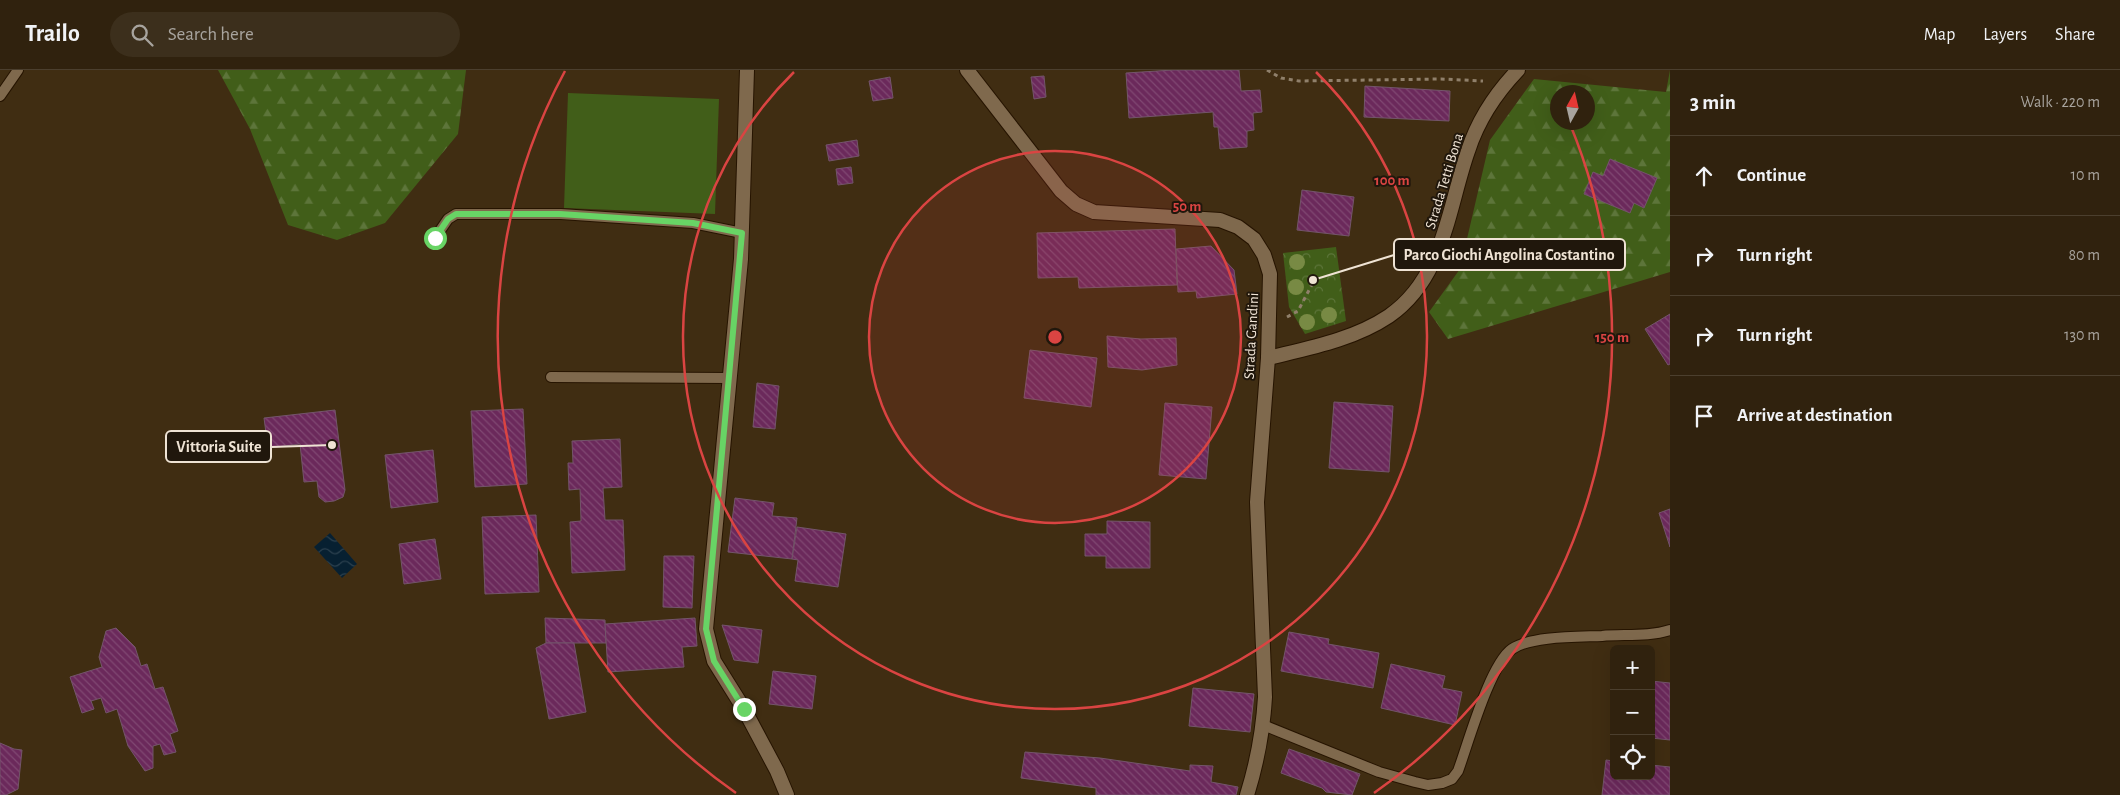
<!DOCTYPE html>
<meta charset="utf-8">
<style>
:root{--surface:#30220e;--page:#3c2f1c;--text:#f1f3f6;--muted:#a8a49e;--line:#4b3f2e}
body{margin:0;font-family:"Alegreya Sans",sans-serif;background:var(--page);color:var(--text)}
.controls{position:absolute;right:15px;bottom:15px;display:grid;overflow:hidden;border-radius:8px;box-shadow:0 5px 20px #0002}
.controls button{width:45px;height:45px;display:grid;place-items:center;padding:0;border:0;border-bottom:1px solid var(--line);background:var(--surface);color:var(--text);font:25px sans-serif}
.compass{position:absolute;left:1550px;top:15px;width:45px;height:45px;border-radius:50%;background:var(--surface);box-shadow:0 5px 20px #0002;rotate:8deg}
.stop{position:absolute;width:15px;height:15px;margin:-11px;border:4px solid #68d465;border-radius:50%;background:#fff}
.stop.end{background:#68d465;border-color:#fff;box-shadow:0 1px 5px #0008}
.list{margin:0;padding:0;list-style:none}
h2{display:flex;justify-content:space-between;align-items:center;height:65px;margin:0;padding:0 20px;font-size:21px}
h2 small{font-size:16px;font-weight:400;color:var(--muted)}
.list li{display:grid;grid-template-columns:32px 1fr auto;gap:15px;align-items:center;box-sizing:border-box;height:80px;padding:0 20px;border-top:1px solid var(--line)}
.list b{display:block;font-size:19px;white-space:nowrap}
.list em{font-size:16px;font-style:normal;color:var(--muted)}
.icon{flex:none;width:28px;height:28px;fill:none;stroke:currentColor;stroke-width:2;stroke-linecap:round;stroke-linejoin:round}
.map{position:relative;flex:none;width:1670px;height:725px;overflow:hidden}
header{display:flex;align-items:center;gap:30px;box-sizing:border-box;height:70px;padding:0 25px;background:var(--surface);border-bottom:1px solid var(--line)}
header strong{font-size:24px}
nav{display:flex;gap:28px;margin-inline-start:auto;font-size:18px}
.search{width:350px;height:45px;background:var(--page);display:flex;align-items:center;gap:12px;box-sizing:border-box;padding:0 18px;border-radius:28px;color:var(--muted);font-size:19px}
main{display:flex}
aside{flex:1;background:var(--surface)}
.map>svg:first-child{display:block}
.forest{fill:url(#forest-firs);fill-rule:evenodd}
.park{fill:url(#park-crowns)}
.garden{fill:#415e19}
.water{fill:url(#water-waves)}
.building{fill:url(#building-back-hatch);stroke:#73556a}
.lines{fill:none;stroke-linecap:round;stroke-linejoin:round}
.service-casing{stroke:#261400;stroke-width:12}
.minor-casing{stroke:#261400;stroke-width:16}
.path{stroke:#90806b;stroke-width:3;stroke-dasharray:4 4;stroke-linecap:butt}
.service{stroke:#7f694d;stroke-width:10}
.minor{stroke:#7f694d;stroke-width:14}
.tree{fill:#788a44}
.route{stroke:#68d465;stroke-width:6}
.ring{fill:none;stroke:#da4442;stroke-width:2.5}
.labels{text-anchor:middle;stroke-width:4;stroke-linejoin:round;paint-order:stroke}
.street-label{font-size:15px;fill:#efe3d4;stroke:#20170c}
.centre{fill:#da4442;stroke:#20170c;stroke-width:2.5}
.ring-label{font-size:15px;text-anchor:middle;font-weight:bold;fill:#da4442;stroke:#20170c;stroke-width:4;stroke-linejoin:round;paint-order:stroke}
.leader{fill:none;stroke:#efe3d4;stroke-width:2}
.callout-dot{fill:#efe3d4;stroke:#20170c;stroke-width:2}
.callout{fill:#20170c;stroke:#efe3d4;stroke-width:2}
.callout-label{font-size:16px;text-anchor:middle;font-weight:bold;fill:#efe3d4}
</style>
<header>
<strong>Trailo</strong>
<div class="search"><svg class="icon" aria-label="search" viewBox="0 0 24 24"><circle cx="10" cy="10" r="6"/><path d="M15 15l6 6"/></svg>Search here</div>
<nav><a>Map</a><a>Layers</a><a>Share</a></nav>
</header>
<main>
<div class="map">
<svg width="1670" height="725" viewBox="0 0 1670 725">
<defs>
<pattern id="forest-firs" width="22" height="20" patternUnits="userSpaceOnUse" patternTransform="scale(1.25)"><rect width="22" height="20" fill="#415e19"/><path d="M5 1l3.5 6h-7zM16 11l3.5 6h-7z" fill="#5d753a"/></pattern>
<pattern id="park-crowns" width="20" height="18" patternUnits="userSpaceOnUse" patternTransform="scale(1.25)"><rect width="20" height="18" fill="#415e19"/><path d="M2 6a3 3 0 1 1 6 0M12 15a3 3 0 1 1 6 0" fill="none" stroke="#5d753a"/></pattern>
<pattern id="water-waves" width="16" height="10" patternUnits="userSpaceOnUse" patternTransform="scale(1.25)"><rect width="16" height="10" fill="#072031"/><path d="M0 5q4-4 8 0t8 0" fill="none" stroke="#2b404e"/></pattern>
<pattern id="building-back-hatch" width="6" height="6" patternUnits="userSpaceOnUse" patternTransform="scale(1.25)"><rect width="6" height="6" fill="#6b295b"/><path d="M-1 5l2 2M0 0l6 6M5-1l2 2" fill="none" stroke="#804872"/></pattern>
</defs>
<rect width="100%" height="100%" fill="#402d12"/>
<g class="forest">
<polygon points="218,0 466,0 458,64 385,153 337,170 288,155 250,59"/>
<path d="M 1670,0 L 1670,202 L 1448,269 L 1429,242 L 1460,199 L 1490,70 L 1534,9 L 1666,22 ZM 1558,22 L 1588,22 L 1588,52 L 1558,52 Z"/>
</g>
<polygon class="park" points="1336,177 1346,251 1305,264 1289,237 1283,183"/>
<polygon class="garden" points="568,23 719,29 715,144 564,138"/>
<polygon class="water" points="330,463 357,494 342,508 314,477"/>
<g class="building">
<polygon points="1173,0 1239,0 1241,21 1260,20 1262,42 1253,43 1254,60 1247,61 1247,77 1220,79 1218,57 1214,57 1213,42 1129,48 1126,3"/>
<polygon points="1044,6 1046,27 1034,29 1031,7"/>
<polygon points="890,7 893,28 873,31 869,11"/>
<polygon points="1365,16 1450,21 1449,51 1364,47"/>
<polygon points="857,70 859,86 829,91 826,75"/>
<polygon points="1610,89 1657,108 1644,138 1634,133 1630,143 1584,124 1593,102 1603,106"/>
<polygon points="851,97 853,113 838,115 836,99"/>
<polygon points="1302,120 1354,127 1349,166 1297,160"/>
<polygon points="1175,159 1177,215 1079,218 1078,207 1038,208 1037,163"/>
<polygon points="1211,176 1234,200 1237,224 1197,228 1196,221 1178,222 1176,179"/>
<polygon points="1670,244 1670,294 1668,295 1645,259"/>
<polygon points="1107,266 1141,269 1176,268 1177,295 1142,300 1108,297"/>
<polygon points="1030,280 1097,288 1091,337 1024,328"/>
<polygon points="757,313 779,316 775,359 753,357"/>
<polygon points="1334,332 1393,336 1389,402 1329,398"/>
<polygon points="1165,333 1212,337 1206,409 1159,405"/>
<polygon points="523,339 527,414 475,417 471,341"/>
<polygon points="335,340 345,420 343,427 334,431 325,432 319,427 317,411 304,412 300,374 268,378 264,348"/>
<polygon points="620,369 622,417 603,418 605,450 623,450 625,500 572,503 570,452 581,451 580,419 569,420 568,393 573,393 572,371"/>
<polygon points="433,380 438,432 391,438 385,385"/>
<polygon points="735,428 774,433 772,446 797,448 792,489 728,482"/>
<polygon points="1670,439 1670,477 1659,443"/>
<polygon points="536,445 539,522 485,524 482,447"/>
<polygon points="1107,451 1150,452 1150,498 1106,498 1106,486 1085,486 1085,464 1107,464"/>
<polygon points="797,457 846,464 838,517 795,511 798,490 792,489"/>
<polygon points="435,469 441,509 404,514 399,474"/>
<polygon points="664,486 694,486 692,538 663,537"/>
<polygon points="545,548 605,550 606,573 546,573"/>
<polygon points="695,548 697,576 682,577 684,597 608,602 605,554"/>
<polygon points="722,555 762,560 758,593 734,590"/>
<polygon points="116,558 135,577 141,596 147,594 155,619 163,617 178,661 170,664 176,682 164,685 160,674 153,676 153,698 145,701 128,676 117,639 106,643 101,628 91,631 94,639 82,643 70,607 102,597 99,587 106,561"/>
<polygon points="1289,562 1329,569 1328,574 1379,583 1373,618 1281,601"/>
<polygon points="546,573 574,573 586,642 549,649 536,578"/>
<polygon points="1391,594 1445,606 1442,618 1462,622 1455,655 1381,638"/>
<polygon points="773,601 816,606 812,639 769,634"/>
<polygon points="1651,611 1670,613 1670,670 1651,668"/>
<polygon points="1193,618 1254,624 1250,662 1189,656"/>
<polygon points="0,673 14,679 22,680 18,719 6,725 0,725"/>
<polygon points="1289,679 1360,704 1352,725 1326,722 1322,718 1281,703"/>
<polygon points="1025,682 1100,688 1190,701 1190,695 1213,696 1211,712 1238,717 1236,725 1096,725 1096,718 1021,708"/>
<polygon points="1606,690 1614,691 1614,706 1651,706 1651,695 1670,697 1670,725 1602,725"/>
</g>
<g class="lines">
<g class="service-casing">
<g id="service">
<polyline points="0,26 18,0"/>
<polyline points="435,168 448,149 456,144 561,144 693,153 742,163"/>
<polyline points="551,307 729,308"/>
<path d="M 1263,655 L 1379,702 L 1415,712 L 1428,715 L 1442,713 L 1452,709 L 1458,701 C 1468,674 1490,594 1512,579 C 1531,566 1578,567 1602,566 C 1623,564 1649,567 1670,560"/>
</g>
</g>
<g class="minor-casing">
<g id="minor">
<polyline points="747,0 741,189 706,559 714,591 744,639 777,701 787,725"/>
<path d="M 967,0 L 1061,121 L 1076,134 L 1094,142 L 1220,150 L 1238,157 L 1254,169 L 1264,185 L 1270,204 L 1268,288 L 1257,432 L 1265,627 C 1263,661 1257,693 1247,725"/>
<path d="M 1268,288 C 1309,278 1353,270 1389,246 C 1444,208 1448,138 1468,81 C 1478,50 1496,23 1518,0"/>
</g>
</g>
<g class="path">
<polyline points="1267,0 1281,8 1299,11 1441,9 1483,11"/>
<polyline points="1287,247 1298,241 1317,205"/>
</g>
<use href="#service" class="service"/>
<use href="#minor" class="minor"/>
</g>
<g class="tree">
<circle cx="1297" cy="192" r="8"/>
<circle cx="1296" cy="217" r="8"/>
<circle cx="1329" cy="245" r="8"/>
<circle cx="1307" cy="252" r="8"/>
</g>
<g class="lines">
<polyline class="route" points="435,168 448,149 456,144 560,144 693,153 742,163 706,559 714,591 744,639"/>
</g>
<circle cx="1055" cy="267" r="186" fill="#da4442" fill-opacity=".12"/>
<g class="ring">
<circle cx="1055" cy="267" r="186"/>
<path d="M1316 2A372 372 0 1 1 794 2"/>
<path d="M736 723A557 557 0 0 1 565 1M1570 54A557 557 0 0 1 1374 723"/>
</g>
<g class="labels">
<g class="street-label">
<text transform="translate(1444 111) rotate(-73)" y="5">Strada Tetti Bona</text>
<text transform="translate(1251 266) rotate(-87)" y="5">Strada Gandini</text>
</g>
</g>
<circle cx="1055" cy="267" r="8" class="centre"/>
<g class="ring-label">
<text x="1392" y="115">100 m</text>
<text x="1187" y="141">50 m</text>
<text x="1612" y="272">150 m</text>
</g>
<path class="leader" d="M1313 210L1394 185M332 375L271 377"/>
<g class="callout-dot">
<circle cx="1313" cy="210" r="5"/>
<circle cx="332" cy="375" r="5"/>
</g>
<g class="callout">
<rect x="1394" y="169" width="231" height="31" rx="5"/>
<rect x="166" y="361" width="105" height="31" rx="5"/>
</g>
<g class="callout-label">
<text x="1509" y="190">Parco Giochi Angolina Costantino</text>
<text x="219" y="382">Vittoria Suite</text>
</g>
</svg>
<div class="controls">
<button>+</button>
<button>−</button>
<button><svg class="icon" aria-label="locate" viewBox="0 0 24 24"><circle cx="12" cy="12" r="6"/><path d="M12 2v4M12 18v4M2 12h4M18 12h4"/></svg></button>
</div>
<svg class="compass" viewBox="-18 -18 36 36"><path d="M0-13l5 13h-10z" fill="#e53935"/><path d="M0 13l5-13h-10z" fill="#a8a49e"/></svg>
<div class="stop" style="left:435px;top:168px"></div>
<div class="stop end" style="left:744px;top:639px"></div>
</div>
<aside>
<h2>3 min<small>Walk · 220 m</small></h2>
<ul class="list">
<li><svg class="icon" aria-label="ahead" viewBox="0 0 24 24"><path d="M12 20V5M6 11l6-6 6 6"/></svg><div><b>Continue</b></div><em>10 m</em></li>
<li><svg class="icon" aria-label="right" viewBox="0 0 24 24"><path d="M7 20v-9h11M14 6l5 5-5 5"/></svg><div><b>Turn right</b></div><em>80 m</em></li>
<li><svg class="icon" aria-label="right" viewBox="0 0 24 24"><path d="M7 20v-9h11M14 6l5 5-5 5"/></svg><div><b>Turn right</b></div><em>130 m</em></li>
<li><svg class="icon" aria-label="arrive" viewBox="0 0 24 24"><path d="M6 21V4h12l-3 4 3 4H6"/></svg><div><b>Arrive at destination</b></div></li>
</ul>
</aside>
</main>
